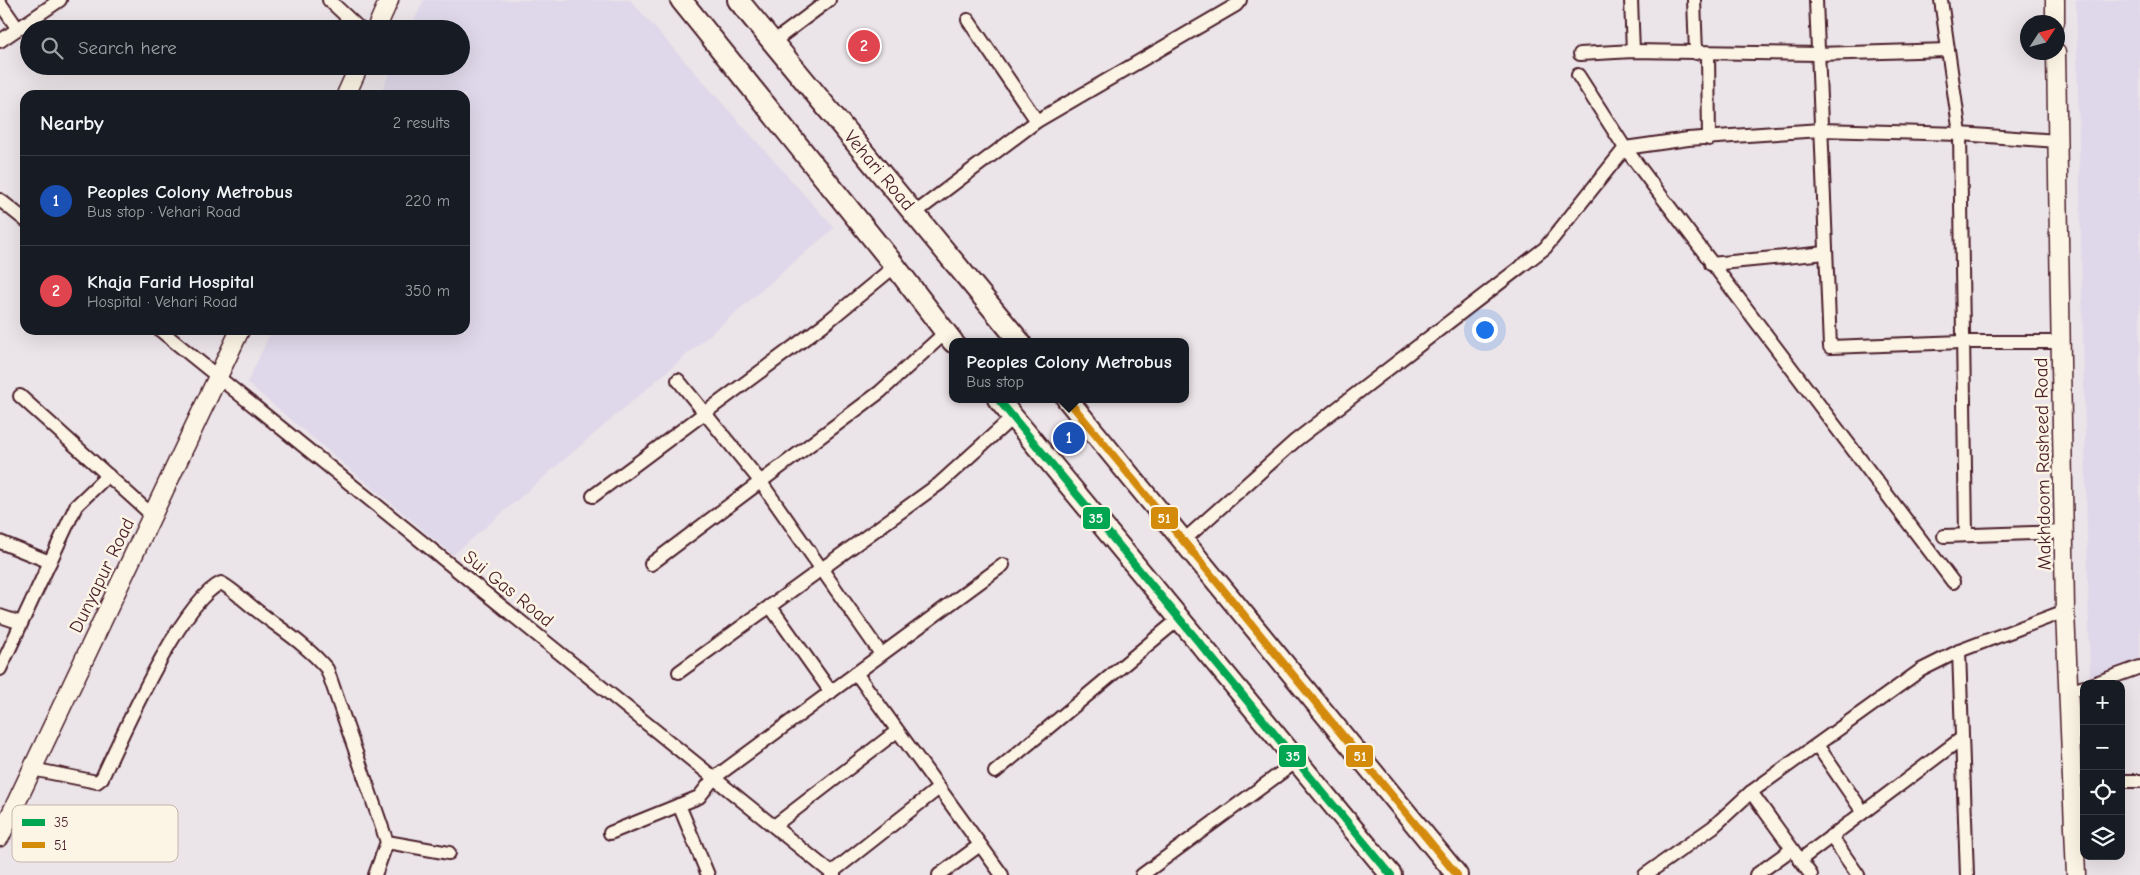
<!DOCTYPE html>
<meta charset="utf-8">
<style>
:root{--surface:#171b24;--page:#20242c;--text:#f1f3f6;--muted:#9ea1a6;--line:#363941;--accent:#8c9099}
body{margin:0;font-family:"Comic Neue",sans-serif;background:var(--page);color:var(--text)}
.controls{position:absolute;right:15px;bottom:15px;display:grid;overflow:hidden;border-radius:10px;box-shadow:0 5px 20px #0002}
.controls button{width:45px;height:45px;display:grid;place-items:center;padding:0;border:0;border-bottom:1px solid var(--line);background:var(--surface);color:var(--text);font:25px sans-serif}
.compass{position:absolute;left:2020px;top:15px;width:45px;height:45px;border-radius:50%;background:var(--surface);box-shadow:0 5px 20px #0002;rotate:54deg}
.you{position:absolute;left:1484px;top:329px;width:18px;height:18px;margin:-12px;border:4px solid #fff;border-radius:50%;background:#1a73e8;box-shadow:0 0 0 8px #1a73e833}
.badge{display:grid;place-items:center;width:32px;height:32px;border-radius:50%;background:var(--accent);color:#fff;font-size:16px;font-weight:700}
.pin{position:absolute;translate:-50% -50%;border:2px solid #fff;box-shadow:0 1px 5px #0006}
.popup{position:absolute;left:949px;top:338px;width:240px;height:65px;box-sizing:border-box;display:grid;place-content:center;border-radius:10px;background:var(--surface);filter:drop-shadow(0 1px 4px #0005);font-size:16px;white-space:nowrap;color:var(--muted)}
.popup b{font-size:19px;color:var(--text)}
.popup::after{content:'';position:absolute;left:50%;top:100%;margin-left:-10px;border:10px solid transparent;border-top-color:var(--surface)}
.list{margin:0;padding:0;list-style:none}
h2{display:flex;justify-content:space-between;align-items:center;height:65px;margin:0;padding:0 20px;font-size:21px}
h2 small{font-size:16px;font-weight:400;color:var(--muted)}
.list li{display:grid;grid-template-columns:32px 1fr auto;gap:15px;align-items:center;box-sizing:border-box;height:90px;padding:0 20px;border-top:1px solid var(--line)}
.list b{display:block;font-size:19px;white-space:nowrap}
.list p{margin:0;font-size:16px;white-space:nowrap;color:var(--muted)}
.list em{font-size:16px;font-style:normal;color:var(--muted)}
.icon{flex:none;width:28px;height:28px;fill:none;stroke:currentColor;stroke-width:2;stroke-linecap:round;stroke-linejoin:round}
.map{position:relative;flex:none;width:2140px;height:875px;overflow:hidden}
.search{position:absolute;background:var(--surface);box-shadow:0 5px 20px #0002;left:20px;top:20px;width:450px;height:55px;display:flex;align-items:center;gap:12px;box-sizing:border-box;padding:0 18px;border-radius:28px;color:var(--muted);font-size:19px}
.panel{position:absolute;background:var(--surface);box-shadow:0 5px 20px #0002;left:20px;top:90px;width:450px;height:245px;border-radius:15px}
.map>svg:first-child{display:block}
.built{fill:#dfd8ea}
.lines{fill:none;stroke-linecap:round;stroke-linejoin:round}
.street-casing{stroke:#4a1f2b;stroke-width:16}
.secondary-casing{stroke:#4a1f2b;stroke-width:21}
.primary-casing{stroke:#4a1f2b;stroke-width:24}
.street{stroke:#fcf5e5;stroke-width:12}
.secondary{stroke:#fcf5e5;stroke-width:18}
.primary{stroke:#fcf5e5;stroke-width:20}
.bus-1-casing{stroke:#fcf5e5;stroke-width:11}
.bus-2-casing{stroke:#fcf5e5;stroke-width:11}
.bus-1{stroke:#00a651;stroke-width:8}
.bus-2{stroke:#d48b09;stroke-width:8}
.labels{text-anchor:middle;stroke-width:5;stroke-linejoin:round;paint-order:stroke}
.street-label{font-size:19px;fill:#4a1f2b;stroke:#fcf5e5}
.key{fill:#fcf5e5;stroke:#c7b5ad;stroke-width:1}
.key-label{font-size:14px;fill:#4a1f2b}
.line-badge{stroke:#fcf5e5;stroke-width:2}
.badge-label{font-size:14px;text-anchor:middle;font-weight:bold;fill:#fff}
</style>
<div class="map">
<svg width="2140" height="875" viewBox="0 0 2140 875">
<rect width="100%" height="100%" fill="#ebe4e8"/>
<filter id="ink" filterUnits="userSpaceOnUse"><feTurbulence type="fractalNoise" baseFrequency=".02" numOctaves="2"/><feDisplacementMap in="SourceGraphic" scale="10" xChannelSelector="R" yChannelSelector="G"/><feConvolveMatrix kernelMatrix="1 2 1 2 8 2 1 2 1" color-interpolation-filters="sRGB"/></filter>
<g filter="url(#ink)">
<g class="built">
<polygon points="424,0 630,0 834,228 453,555 247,383 272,330 465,330 465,95 380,95 393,66 461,66 461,29 410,29"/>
<polygon points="2076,0 2140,0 2140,660 2090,676"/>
</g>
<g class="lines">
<g class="street-casing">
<g id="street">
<polyline points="329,0 360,29"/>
<polyline points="1631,0 1633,51"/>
<polyline points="1694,0 1696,53"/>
<polyline points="1816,0 1830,347 1962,342 2062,342"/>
<polyline points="1941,0 1960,134 1966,535"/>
<polyline points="0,3 18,29"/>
<polyline points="968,20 1037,121"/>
<polyline points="0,41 60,0"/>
<polyline points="773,42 829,0"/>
<polyline points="1708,53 1709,139"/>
<polyline points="1580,54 1633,51 1818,54 1948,50"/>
<polyline points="1578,75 1625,148 1953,582"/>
<polyline points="0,200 25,220"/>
<polyline points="915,213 1037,121 1236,5 1240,0"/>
<polyline points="1711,264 1826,253"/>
<polyline points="160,330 834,875"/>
<polyline points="678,380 760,481 881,654"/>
<polyline points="20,396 153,516"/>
<polyline points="593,496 827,322 895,266"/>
<polyline points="1944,536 2065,532"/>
<polyline points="1183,541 1295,441 1545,248 1625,148 1688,139 1821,130 1960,134 2058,141"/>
<polyline points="0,542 50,562"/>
<polyline points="651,564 880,392 946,332"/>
<polyline points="770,606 831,692"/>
<polyline points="0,616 21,623"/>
<polyline points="1959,651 1967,875"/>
<polyline points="0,669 76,506 108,475"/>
<polyline points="679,672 939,484 1012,418"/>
<polyline points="856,673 1002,875"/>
<polyline points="2093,684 2140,667"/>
<polyline points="2069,692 2084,687"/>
<polyline points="1817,745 1863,812"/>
<path d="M 32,769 L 97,782 L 102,778 C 122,736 181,601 221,583 C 234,590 243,600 255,609 C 279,628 307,645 327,669 L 387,842 L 375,875"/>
<polyline points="995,772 1180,618"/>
<polyline points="2121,781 2140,781"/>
<polyline points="1751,792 1811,875"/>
<polyline points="679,805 708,875"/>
<polyline points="774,826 897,731"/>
<polyline points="610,833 699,797 714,778 1003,565"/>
<polyline points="1831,836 1858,875"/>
<polyline points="387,842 449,853"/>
<polyline points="1800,860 1962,738"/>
<polyline points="831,873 939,788"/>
<polyline points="939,875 980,845"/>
<polyline points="1142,875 1297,761"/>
<polyline points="1645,875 1713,827 1751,792 1921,670 1959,651 2065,611"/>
<polyline points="1756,875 1792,849"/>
</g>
</g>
<g class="secondary-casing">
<g id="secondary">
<polyline points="2055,0 2055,22"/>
<polyline points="376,29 389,0"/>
<polyline points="2056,52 2065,611 2076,875"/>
<polyline points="346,95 359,66"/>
<polyline points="0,837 240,330"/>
</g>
</g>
<g class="primary-casing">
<g id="primary">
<polyline points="681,0 895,266 953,342"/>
<polyline points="738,0 1020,342"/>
<polyline points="998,399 1391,875"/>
<polyline points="1067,399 1457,875"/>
</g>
</g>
<use href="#street" class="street"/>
<use href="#secondary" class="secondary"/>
<use href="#primary" class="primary"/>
<g class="bus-1-casing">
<polyline id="bus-1" points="998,399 1391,875"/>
</g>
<g class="bus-2-casing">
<polyline id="bus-2" points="1067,399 1457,875"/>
</g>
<use href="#bus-1" class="bus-1"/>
<use href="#bus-2" class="bus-2"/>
</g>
</g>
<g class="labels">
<g class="street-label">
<text transform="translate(880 170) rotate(50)" y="7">Vehari Road</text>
<text transform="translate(2042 464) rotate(-91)" y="7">Makhdoom Rasheed Road</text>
<text transform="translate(101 575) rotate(-64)" y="7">Dunyapur Road</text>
<text transform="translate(509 588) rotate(39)" y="7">Sui Gas Road</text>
</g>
</g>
<rect x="12" y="805" width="166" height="57" rx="8" class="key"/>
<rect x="22" y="819" width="23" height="7" fill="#00a651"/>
<rect x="22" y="842" width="23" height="6" fill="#d48b09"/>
<g class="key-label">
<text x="54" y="827">35</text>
<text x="54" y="850">51</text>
</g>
<g class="line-badge">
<rect x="1082" y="506" width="29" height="24" rx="5" fill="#00a651"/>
<rect x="1150" y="506" width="29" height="24" rx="5" fill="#d48b09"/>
<rect x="1278" y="744" width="29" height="24" rx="5" fill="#00a651"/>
<rect x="1345" y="744" width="29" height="24" rx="5" fill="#d48b09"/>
</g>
<g class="badge-label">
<text x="1096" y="523">35</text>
<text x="1164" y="523">51</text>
<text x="1293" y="761">35</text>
<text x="1360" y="761">51</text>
</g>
</svg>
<div class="controls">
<button>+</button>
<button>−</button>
<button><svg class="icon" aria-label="locate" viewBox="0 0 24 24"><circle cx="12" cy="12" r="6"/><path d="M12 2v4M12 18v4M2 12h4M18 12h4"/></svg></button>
<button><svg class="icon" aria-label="layers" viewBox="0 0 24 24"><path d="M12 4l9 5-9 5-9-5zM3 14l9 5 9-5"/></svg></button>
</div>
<svg class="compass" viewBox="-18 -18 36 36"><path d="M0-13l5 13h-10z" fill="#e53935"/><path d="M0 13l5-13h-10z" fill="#9ea1a6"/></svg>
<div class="you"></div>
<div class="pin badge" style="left:1069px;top:438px;background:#1a4fb4">1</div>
<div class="popup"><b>Peoples Colony Metrobus</b>Bus stop</div>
<div class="pin badge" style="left:864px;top:46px;background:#e0444e">2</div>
<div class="search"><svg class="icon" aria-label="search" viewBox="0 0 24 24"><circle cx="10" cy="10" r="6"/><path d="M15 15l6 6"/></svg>Search here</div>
<section class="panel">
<h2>Nearby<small>2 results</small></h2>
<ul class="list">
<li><span class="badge" style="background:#1a4fb4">1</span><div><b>Peoples Colony Metrobus</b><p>Bus stop · Vehari Road</p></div><em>220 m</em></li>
<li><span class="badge" style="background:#e0444e">2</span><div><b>Khaja Farid Hospital</b><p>Hospital · Vehari Road</p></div><em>350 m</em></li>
</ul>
</section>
</div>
